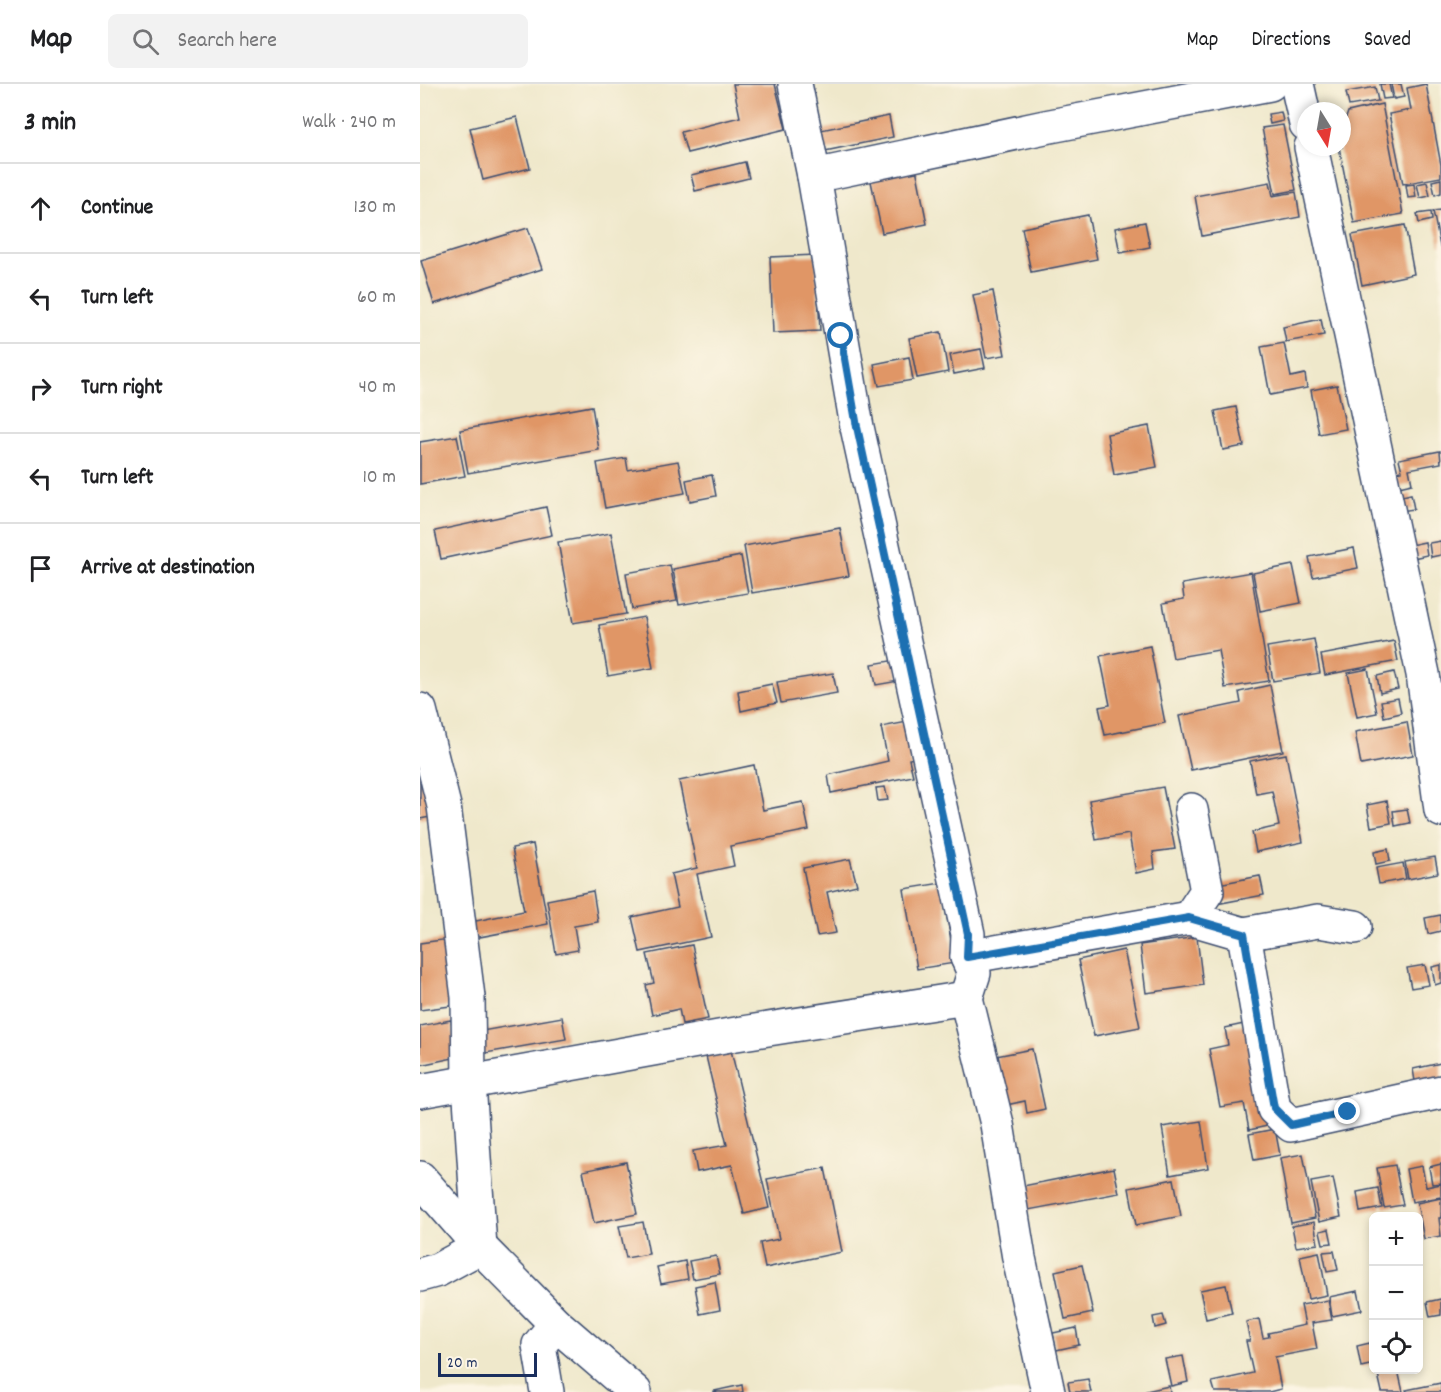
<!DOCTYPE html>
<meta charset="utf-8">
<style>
:root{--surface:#fff;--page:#f2f2f2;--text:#202124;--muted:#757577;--line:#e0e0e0}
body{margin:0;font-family:Dekko,sans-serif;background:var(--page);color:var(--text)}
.controls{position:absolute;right:18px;bottom:18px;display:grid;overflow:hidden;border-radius:9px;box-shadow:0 3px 9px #0003}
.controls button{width:54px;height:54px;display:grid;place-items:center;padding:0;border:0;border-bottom:2px solid var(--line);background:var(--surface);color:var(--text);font:30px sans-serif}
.compass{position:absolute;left:877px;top:18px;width:54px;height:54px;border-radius:50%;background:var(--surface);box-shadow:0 3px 9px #0003;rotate:169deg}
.scale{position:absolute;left:18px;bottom:15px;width:99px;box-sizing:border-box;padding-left:6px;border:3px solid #1b2f5e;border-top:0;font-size:16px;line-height:21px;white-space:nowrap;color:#1b2f5e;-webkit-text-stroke:4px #fcf5e5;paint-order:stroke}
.stop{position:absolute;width:18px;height:18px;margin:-14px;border:4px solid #1f6fb2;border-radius:50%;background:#fff}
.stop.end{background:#1f6fb2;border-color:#fff;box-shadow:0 2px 6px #0008}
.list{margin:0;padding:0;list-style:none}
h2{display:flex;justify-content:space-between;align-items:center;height:78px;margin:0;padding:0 24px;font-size:26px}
h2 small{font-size:20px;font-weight:400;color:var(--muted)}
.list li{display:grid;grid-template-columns:39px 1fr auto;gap:18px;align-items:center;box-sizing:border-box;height:90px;padding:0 24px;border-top:2px solid var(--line)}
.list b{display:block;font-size:22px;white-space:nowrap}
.list em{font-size:20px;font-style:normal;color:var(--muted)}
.icon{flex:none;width:33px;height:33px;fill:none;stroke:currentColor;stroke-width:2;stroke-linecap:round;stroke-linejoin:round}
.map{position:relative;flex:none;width:1021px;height:1308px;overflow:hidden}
header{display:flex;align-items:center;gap:36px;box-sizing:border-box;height:84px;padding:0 30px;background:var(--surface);border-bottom:2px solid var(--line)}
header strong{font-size:28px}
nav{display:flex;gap:33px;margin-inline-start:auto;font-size:21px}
.search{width:420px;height:54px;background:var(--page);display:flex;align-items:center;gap:15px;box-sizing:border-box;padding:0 21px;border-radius:9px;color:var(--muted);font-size:22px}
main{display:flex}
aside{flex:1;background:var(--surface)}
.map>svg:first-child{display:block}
.building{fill:#e09666}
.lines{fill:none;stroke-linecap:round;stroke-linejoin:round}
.minor-casing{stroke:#3b4b6e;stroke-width:36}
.minor{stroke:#fff;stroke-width:33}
.route{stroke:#1f6fb2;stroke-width:8}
</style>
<header>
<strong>Map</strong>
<div class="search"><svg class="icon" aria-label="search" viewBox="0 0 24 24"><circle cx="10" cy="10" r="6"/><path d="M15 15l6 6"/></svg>Search here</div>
<nav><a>Map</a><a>Directions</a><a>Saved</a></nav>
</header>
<main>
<aside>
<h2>3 min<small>Walk · 240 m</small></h2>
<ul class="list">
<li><svg class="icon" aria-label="ahead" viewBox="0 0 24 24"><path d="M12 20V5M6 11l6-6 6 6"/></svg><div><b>Continue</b></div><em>130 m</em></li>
<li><svg class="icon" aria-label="left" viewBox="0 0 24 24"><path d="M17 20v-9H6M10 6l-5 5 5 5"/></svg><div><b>Turn left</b></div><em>60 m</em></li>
<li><svg class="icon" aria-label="right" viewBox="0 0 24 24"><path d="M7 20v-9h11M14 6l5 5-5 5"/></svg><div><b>Turn right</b></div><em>40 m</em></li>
<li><svg class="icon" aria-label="left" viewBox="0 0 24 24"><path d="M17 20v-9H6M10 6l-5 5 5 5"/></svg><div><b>Turn left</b></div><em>10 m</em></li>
<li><svg class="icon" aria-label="arrive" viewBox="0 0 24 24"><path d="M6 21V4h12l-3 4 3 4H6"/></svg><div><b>Arrive at destination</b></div></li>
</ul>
</aside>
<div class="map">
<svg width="1021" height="1308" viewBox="0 0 1021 1308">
<rect width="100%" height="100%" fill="#fcf5e5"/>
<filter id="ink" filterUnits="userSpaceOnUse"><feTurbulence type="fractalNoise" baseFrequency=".0167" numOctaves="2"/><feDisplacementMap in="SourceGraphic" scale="12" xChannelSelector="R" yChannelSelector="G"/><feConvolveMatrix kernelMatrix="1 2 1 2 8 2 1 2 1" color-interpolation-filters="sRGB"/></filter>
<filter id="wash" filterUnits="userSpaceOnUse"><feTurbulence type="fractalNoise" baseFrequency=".008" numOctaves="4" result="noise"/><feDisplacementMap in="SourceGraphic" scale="24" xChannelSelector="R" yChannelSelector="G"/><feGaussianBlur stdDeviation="1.35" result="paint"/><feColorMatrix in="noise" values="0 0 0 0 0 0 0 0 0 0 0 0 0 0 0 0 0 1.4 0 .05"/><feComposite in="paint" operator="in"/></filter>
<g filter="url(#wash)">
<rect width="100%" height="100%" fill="#efe8cb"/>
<g id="blocks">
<g class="building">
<polygon points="313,0 355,0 366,45 267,69 261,48 320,33"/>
<polygon points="960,0 969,0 972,14 963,15"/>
<polygon points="971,0 981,0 984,13 974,15"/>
<polygon points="1006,0 1021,81 1021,93 983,100 969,30 991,26 987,4"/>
<polygon points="955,3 958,17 929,22 926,8"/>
<polygon points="962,20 983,130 934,139 919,63 922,63 922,46 928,28"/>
<polygon points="861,28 863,37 850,40 848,30"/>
<polygon points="469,32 473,53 400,68 396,47"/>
<polygon points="97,33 110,84 63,96 50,44"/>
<polygon points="863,41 876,106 855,110 842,44"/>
<polygon points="325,78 329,94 275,107 271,91"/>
<polygon points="495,79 507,140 462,149 449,88"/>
<polygon points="1021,95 1021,109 1015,111 1012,97"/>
<polygon points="850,98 853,112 876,108 880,133 782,152 775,112"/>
<polygon points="1007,98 1010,112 1000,114 997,100"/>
<polygon points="994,100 996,113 988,114 986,101"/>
<polygon points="1021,126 1021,162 1020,162 1013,127"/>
<polygon points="1011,128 1012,136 999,139 997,130"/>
<polygon points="668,131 677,175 611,188 602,144"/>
<polygon points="725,138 730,163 700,169 695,144"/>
<polygon points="985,141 994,190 942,201 932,151"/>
<polygon points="108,144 122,185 14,220 1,177"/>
<polygon points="396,171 400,247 353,249 350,173"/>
<polygon points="573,207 585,271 566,274 553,211"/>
<polygon points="901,235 904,251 866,258 863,243"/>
<polygon points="521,248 528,288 497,294 489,254"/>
<polygon points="864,259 871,293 885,290 887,304 850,311 841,263"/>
<polygon points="561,265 565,284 534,290 530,271"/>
<polygon points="489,273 493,296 459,302 454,280"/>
<polygon points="917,301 926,345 899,350 891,306"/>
<polygon points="172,322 179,366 48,389 40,346"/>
<polygon points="816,323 824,362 803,366 795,327"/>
<polygon points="729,342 737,383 694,391 687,350"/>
<polygon points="37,352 45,392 0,400 0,358"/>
<polygon points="1020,367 1021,379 989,385 992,400 979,403 976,388 982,387 979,375"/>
<polygon points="206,374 208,386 258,377 265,409 185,424 177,379"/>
<polygon points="292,391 296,412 270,417 266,396"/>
<polygon points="991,410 994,425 981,427 978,413"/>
<polygon points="126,423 132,451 21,475 15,447"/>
<polygon points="420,444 429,492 332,509 324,462"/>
<polygon points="191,449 206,530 153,539 138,458"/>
<polygon points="1021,457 1021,471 1011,473 1009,459"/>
<polygon points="1005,458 1007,471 993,474 990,461"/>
<polygon points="934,464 938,484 893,493 889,473"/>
<polygon points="321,472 328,509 259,521 253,485"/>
<polygon points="250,481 257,517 212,525 206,489"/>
<polygon points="873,481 881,519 840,527 833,489"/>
<polygon points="831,488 849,597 805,604 798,566 753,574 743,519 764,515 762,500"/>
<polygon points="224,533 233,584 188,592 179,541"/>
<polygon points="894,555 900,589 853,597 847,563"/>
<polygon points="974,557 978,577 905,591 901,571"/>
<polygon points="730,562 745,639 685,651 679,623 690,621 680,572"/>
<polygon points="476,576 479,597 456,601 452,580"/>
<polygon points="948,585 957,629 937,633 928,589"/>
<polygon points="974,588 978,605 960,609 957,592"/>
<polygon points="413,589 417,609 361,619 357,598"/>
<polygon points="352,600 357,619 321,627 318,607"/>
<polygon points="850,601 863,667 771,686 759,632 821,619 819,608"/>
<polygon points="978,614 981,629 964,633 961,617"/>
<polygon points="487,638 495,674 489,675 493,692 411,709 408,691 468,677 461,643"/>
<polygon points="987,638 993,671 941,681 935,648"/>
<polygon points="0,666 15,732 0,735"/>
<polygon points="866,670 883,758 836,768 832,748 859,742 852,707 836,710 830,677"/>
<polygon points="334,681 343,726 383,718 389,746 310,762 314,782 277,790 291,853 220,868 212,833 258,823 251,790 277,784 259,697"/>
<polygon points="465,703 468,716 458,717 456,704"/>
<polygon points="743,703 755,765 733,768 735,785 716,789 709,750 676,756 669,716"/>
<polygon points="967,717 971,739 951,743 947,721"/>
<polygon points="987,725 990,739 975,742 973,727"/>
<polygon points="113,760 128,840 49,855 46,839 104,827 92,764"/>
<polygon points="968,765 970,777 956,780 954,768"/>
<polygon points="1015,773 1018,789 988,795 985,778"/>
<polygon points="430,775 437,801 407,808 416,849 397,852 383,784"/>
<polygon points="983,779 986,795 959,800 956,784"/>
<polygon points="840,792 844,811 796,820 793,801"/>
<polygon points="521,799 535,879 497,885 484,805"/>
<polygon points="173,807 178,838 154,842 158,866 136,870 127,816"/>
<polygon points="1021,831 1021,847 1008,850 1005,834"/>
<polygon points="777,853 783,901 726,909 720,861"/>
<polygon points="29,855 38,921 0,926 0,859"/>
<polygon points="272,861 288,935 262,940 259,925 232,931 226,901 234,899 227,870"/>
<polygon points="704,866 720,943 674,952 658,876"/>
<polygon points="1005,881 1009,901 991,904 987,884"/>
<polygon points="1021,881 1021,899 1015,901 1012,883"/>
<polygon points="142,933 146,955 60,970 56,948"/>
<polygon points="31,936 38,973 0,981 0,942"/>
<polygon points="833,938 852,1041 829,1046 824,1019 800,1023 789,965 808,961 805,944"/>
<polygon points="310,962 349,1124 324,1130 312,1081 277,1088 273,1067 307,1061 285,968"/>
<polygon points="612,965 625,1025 607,1029 605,1017 586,1021 576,972"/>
<polygon points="1021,979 1021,998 996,1003 993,985"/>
<polygon points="781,1037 788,1084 750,1091 742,1043"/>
<polygon points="855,1045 860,1071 834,1076 829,1050"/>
<polygon points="883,1070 895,1134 871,1139 860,1074"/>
<polygon points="206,1078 217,1130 174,1139 163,1087"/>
<polygon points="1021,1080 1021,1099 1012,1100 1009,1083"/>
<polygon points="975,1081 983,1121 964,1124 957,1084"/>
<polygon points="1002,1082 1006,1103 1021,1100 1021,1113 992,1118 986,1085"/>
<polygon points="405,1084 422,1168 345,1184 340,1159 359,1155 347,1095"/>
<polygon points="694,1084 699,1109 603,1127 598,1103"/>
<polygon points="913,1094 921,1133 899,1138 891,1098"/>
<polygon points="754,1095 761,1132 716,1141 709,1104"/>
<polygon points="958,1104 962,1124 940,1128 937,1108"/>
<polygon points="1021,1114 1021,1134 1019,1134 1021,1152 1004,1155 997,1119"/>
<polygon points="223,1138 229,1170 206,1174 199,1142"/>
<polygon points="894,1138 898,1160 876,1163 872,1142"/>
<polygon points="909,1145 912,1159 903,1160 900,1147"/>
<polygon points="914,1167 918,1186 907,1188 903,1168"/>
<polygon points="899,1168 907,1211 888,1215 880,1172"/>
<polygon points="296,1172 300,1190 273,1195 269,1177"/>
<polygon points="265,1177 268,1195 241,1200 237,1183"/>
<polygon points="662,1181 673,1229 645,1235 635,1187"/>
<polygon points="295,1198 300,1226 280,1230 275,1202"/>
<polygon points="806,1201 812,1229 786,1235 780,1206"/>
<polygon points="938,1207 942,1226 912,1232 909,1213"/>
<polygon points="1021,1215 1021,1231 1010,1233 1007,1218"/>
<polygon points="908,1216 912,1236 892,1239 897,1265 855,1273 861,1305 849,1308 795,1308 792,1298 833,1289 826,1257 830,1257 826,1238 839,1235 843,1254 849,1253 848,1249 885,1241 881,1221"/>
<polygon points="743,1231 746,1241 735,1244 733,1233"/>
<polygon points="656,1244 659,1261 636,1266 633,1249"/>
<polygon points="954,1258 954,1280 941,1283 937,1262"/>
<polygon points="763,1272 768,1298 751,1302 745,1275"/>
<polygon points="957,1286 978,1286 983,1308 962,1308"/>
<polygon points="668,1295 671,1308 650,1308 648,1298"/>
<polygon points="1021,1299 1021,1308 987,1308 986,1306"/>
<polygon points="322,1301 323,1308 294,1308 294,1307"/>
<polygon points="749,1302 750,1308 726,1308 726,1307"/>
</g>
</g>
</g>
<g filter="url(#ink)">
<use href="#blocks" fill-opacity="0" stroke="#3b4b6e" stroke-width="1.5"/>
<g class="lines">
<g class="minor-casing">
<g id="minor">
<polyline points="375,0 394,92 437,343 548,850 547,873 554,889 546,914"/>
<polyline points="877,0 886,40"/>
<polyline points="891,63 1003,590 1021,726"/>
<polyline points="394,92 625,43 850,0"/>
<polyline points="0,626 24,722 48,913 49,999 60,1163 18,1186 0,1191"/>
<polyline points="769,834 787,807 771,726"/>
<polyline points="824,850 898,837 935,843"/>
<polyline points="547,873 769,834 824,850 854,1025 871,1041 1021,1008"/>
<polyline points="0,1007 310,951 546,914 577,1040 599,1174 628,1308"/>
<polyline points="0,1094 60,1163 136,1240 215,1308"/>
<polyline points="127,1308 119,1261 136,1240"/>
</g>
</g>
<use href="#minor" class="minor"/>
</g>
</g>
<g class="lines" filter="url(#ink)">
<polyline class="route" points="421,252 437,343 548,850 547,873 769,834 824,850 854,1024 871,1041 928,1028"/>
</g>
</svg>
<div class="controls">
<button>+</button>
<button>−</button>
<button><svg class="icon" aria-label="locate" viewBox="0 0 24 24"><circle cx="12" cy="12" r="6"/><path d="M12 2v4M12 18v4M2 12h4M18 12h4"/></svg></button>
</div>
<svg class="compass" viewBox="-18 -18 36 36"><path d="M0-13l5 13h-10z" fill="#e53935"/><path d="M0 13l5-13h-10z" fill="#757577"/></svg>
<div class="scale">20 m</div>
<div class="stop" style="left:421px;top:252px"></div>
<div class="stop end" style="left:928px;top:1028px"></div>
</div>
</main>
